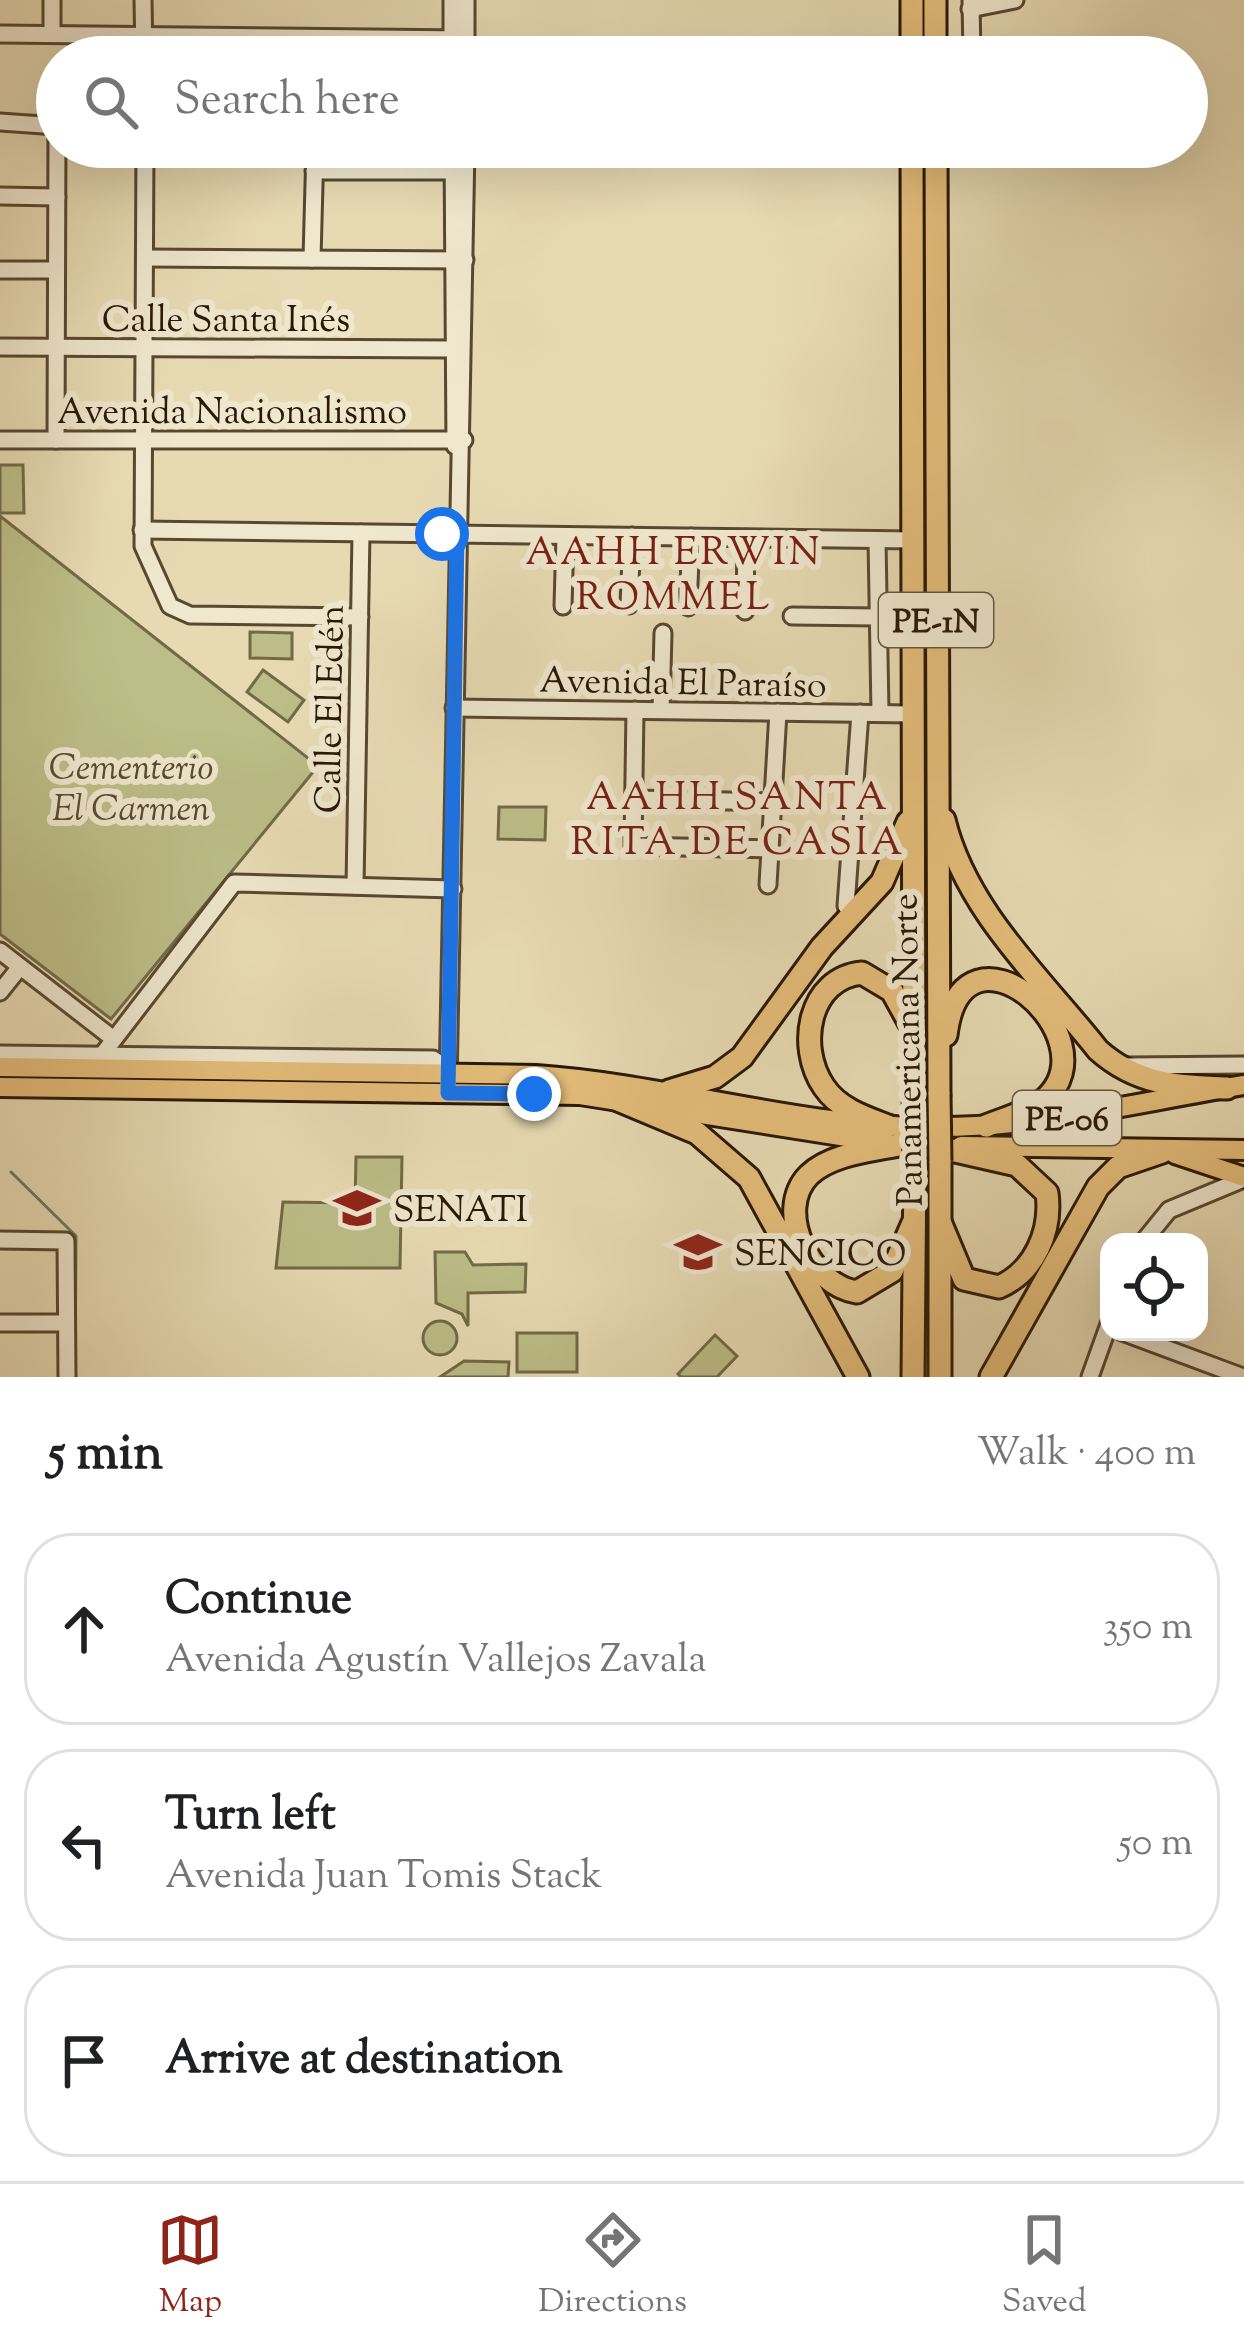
<!DOCTYPE html>
<meta charset="utf-8">
<style>
:root{--surface:#fff;--page:#f6f6f6;--text:#202124;--muted:#757577;--line:#e0e0e0;--accent:#8f2418}
body{margin:0;font-family:"Sorts Mill Goudy",serif;background:var(--page);color:var(--text)}
.controls{position:absolute;right:36px;bottom:36px;display:grid;overflow:hidden;border-radius:24px;box-shadow:0 12px 48px #0002}
.controls button{width:108px;height:108px;display:grid;place-items:center;padding:0;border:0;border-bottom:3px solid var(--line);background:var(--surface);color:var(--text);font:60px sans-serif}
.stop{position:absolute;width:36px;height:36px;margin:-27px;border:9px solid #1a73e8;border-radius:50%;background:#fff}
.stop.end{background:#1a73e8;border-color:#fff;box-shadow:0 3px 12px #0008}
.list{margin:0;padding:0;list-style:none}
h2{display:flex;justify-content:space-between;align-items:center;height:156px;margin:0;padding:0 48px;font-size:51px}
h2 small{font-size:39px;font-weight:400;color:var(--muted)}
.list li{display:grid;grid-template-columns:78px 1fr auto;gap:36px;align-items:center;box-sizing:border-box;height:192px;margin:0 24px 24px;padding:0 24px;border:3px solid var(--line);border-radius:48px}
.list b{display:block;font-size:45px;white-space:nowrap}
.list p{margin:0;font-size:39px;white-space:nowrap;color:var(--muted)}
.list em{font-size:39px;font-style:normal;color:var(--muted)}
.icon{flex:none;width:66px;height:66px;fill:none;stroke:currentColor;stroke-width:2;stroke-linecap:round;stroke-linejoin:round}
.map{position:relative;flex:none;width:1244px;height:1377px;overflow:hidden}
.search{position:absolute;background:var(--surface);box-shadow:0 12px 48px #0002;left:36px;right:36px;top:36px;height:132px;display:flex;align-items:center;gap:30px;box-sizing:border-box;padding:0 42px;border-radius:66px;color:var(--muted);font-size:45px}
.sheet{height:804px;background:var(--surface)}
nav{display:flex;justify-content:space-around;align-items:center;box-sizing:border-box;height:168px;border-top:3px solid var(--line);background:var(--surface);font-size:33px;color:var(--muted)}
nav a{display:grid;justify-items:center;gap:6px}
nav .on{color:var(--accent)}
.map>svg:first-child{display:block}
.green{fill:#bcbd88;stroke:#726a47;stroke-width:3}
.lines{fill:none;stroke-linecap:round;stroke-linejoin:round}
.stream{stroke:#6b7a6b;stroke-width:3}
.minor-casing{stroke:#584831;stroke-width:21}
.major-casing{stroke:#291806;stroke-width:24}
.highway-casing{stroke:#291806;stroke-width:27}
.minor{stroke:#efe7ce;stroke-width:15}
.major{stroke:#e4bd7a;stroke-width:18}
.highway{stroke:#e4bd7a;stroke-width:21}
.highway-bridge-casing{stroke:#291806;stroke-width:27;stroke-linecap:butt}
.highway-bridge{stroke:#e4bd7a;stroke-width:21}
.route{stroke:#1a73e8;stroke-width:15}
.labels{text-anchor:middle;stroke-width:12;stroke-linejoin:round;paint-order:stroke}
.shield{fill:#efe7ce;stroke:#645642;stroke-width:3}
.shield-label{font-size:33px;font-weight:bold;fill:#291806}
.street-label{font-size:36px;fill:#291806;stroke:#efe7ce}
.park-label{font-size:36px;font-style:italic;fill:#554a2d;stroke:#efe7ce}
.poi-label{font-size:36px;fill:#291806;stroke:#efe7ce;text-anchor:start}
.neighbourhood-label{font-size:39px;letter-spacing:3px;fill:#7a1f14;stroke:#efe7ce}
</style>
<div class="map">
<svg width="1244" height="1377" viewBox="0 0 1244 1377">
<rect width="100%" height="100%" fill="#e7dab3"/>
<filter id="stains"><feTurbulence type="fractalNoise" baseFrequency=".00167" numOctaves="4"/><feColorMatrix values="0 0 0 0 .2 0 0 0 0 .09 0 0 0 0 .02 0 0 0 .5 -.17"/></filter>
<radialGradient id="worn" r=".72"><stop offset=".6" stop-color="#630" stop-opacity="0"/><stop offset="1" stop-color="#630" stop-opacity=".3"/></radialGradient>
<g class="green">
<rect x="328" y="147" width="41" height="20"/>
<polygon points="0,465 23,465 24,513 0,513"/>
<polygon points="0,516 318,766 111,1019 0,934"/>
<polygon points="250,632 292,633 292,659 250,658"/>
<polygon points="263,670 304,700 288,722 247,692"/>
<polygon points="499,807 546,807 545,840 498,839"/>
<polygon points="356,1157 402,1157 400,1268 276,1268 283,1202 355,1203"/>
<polygon points="435,1252 465,1252 473,1265 526,1264 525,1292 468,1293 468,1326 462,1314 436,1303"/>
<circle cx="440" cy="1338" r="17"/>
<rect x="517" y="1333" width="60" height="39"/>
<polygon points="715,1335 737,1356 717,1377 681,1377 678,1374"/>
<polygon points="464,1361 509,1362 508,1377 440,1377"/>
</g>
<g class="lines">
<polyline class="stream" points="11,1172 76,1236 75,1377"/>
<g class="minor-casing">
<g id="minor">
<polyline points="143,0 144,57"/>
<polyline points="971,0 972,57"/>
<polyline points="970,9 1015,0"/>
<polyline points="0,34 466,39"/>
<polyline points="52,34 52,0"/>
<polyline points="452,57 452,0"/>
<polyline points="466,57 466,0"/>
<polyline points="0,122 57,126"/>
<polyline points="145,147 143,546 170,606 190,615 360,617"/>
<polyline points="453,147 455,446"/>
<polyline points="314,171 453,171"/>
<polyline points="0,196 57,197"/>
<polyline points="145,258 465,260"/>
<polyline points="312,259 315,147"/>
<polyline points="0,270 56,270"/>
<polyline points="0,347 453,349"/>
<polyline points="0,440 464,440"/>
<polyline points="56,440 57,131"/>
<polyline points="142,530 913,540"/>
<polyline points="877,540 880,713"/>
<polyline points="629,605 632,536"/>
<polyline points="563,606 565,536"/>
<polyline points="688,607 691,537"/>
<polyline points="745,611 746,538"/>
<polyline points="792,616 878,617"/>
<polyline points="454,708 912,714"/>
<polyline points="635,710 633,846 770,849"/>
<polyline points="661,710 663,633"/>
<polyline points="634,799 773,802"/>
<polyline points="768,885 778,712"/>
<polyline points="355,886 361,533"/>
<polyline points="846,906 860,713"/>
<polyline points="0,951 111,1037"/>
<polyline points="0,992 20,967"/>
<polyline points="0,1054 433,1059 449,1070"/>
<polyline points="102,1055 234,883 453,889"/>
<polyline points="1126,1066 1244,1065"/>
<polyline points="448,1085 466,147"/>
<polyline points="0,1240 66,1241 67,1377"/>
<polyline points="1143,1242 1169,1210 1244,1179"/>
<polyline points="0,1323 65,1323"/>
<polyline points="1122,1332 1243,1377"/>
<polyline points="1090,1377 1109,1324"/>
</g>
</g>
<g class="major-casing">
<g id="major">
<path d="M 0,1067 L 536,1075 C 667,1084 795,1126 927,1127 C 1035,1129 1138,1102 1244,1085"/>
<polyline points="0,1087 580,1095 885,1143"/>
<polyline points="961,1146 1244,1150"/>
<polyline points="1175,1154 1244,1177"/>
</g>
</g>
<g class="highway-casing">
<g id="highway">
<polyline points="912,0 912,57"/>
<polyline points="935,0 935,57"/>
<polyline points="912,147 914,1093"/>
<polyline points="936,147 939,1094"/>
<path d="M 944,820 C 966,911 1042,979 1098,1050 C 1137,1085 1177,1086 1227,1088"/>
<path d="M 946,1035 C 962,904 1114,1038 1045,1099 C 1029,1112 1005,1118 986,1126"/>
<polyline points="669,1091 715,1077 742,1057 822,947 882,882 908,822"/>
<polyline points="611,1097 697,1133 749,1178 858,1377"/>
<path d="M 888,1126 C 864,1117 839,1109 824,1087 C 796,1046 809,978 862,973 L 892,991 L 909,1022"/>
<path d="M 898,1145 C 870,1151 831,1154 809,1175 C 773,1211 811,1286 857,1292 L 892,1271 L 913,1223"/>
<path d="M 929,1145 L 1017,1165 L 1047,1193 C 1052,1231 1035,1271 999,1287 L 964,1279 L 941,1224"/>
<polyline points="940,1161 940,1377"/>
<polyline points="913,1377 915,1162"/>
<polyline points="991,1377 1098,1187 1118,1167 1162,1152"/>
</g>
</g>
<use href="#minor" class="minor"/>
<use href="#major" class="major"/>
<use href="#highway" class="highway"/>
<g class="highway-bridge-casing">
<g id="highway-bridge">
<polyline points="914,1093 915,1162"/>
<polyline points="939,1094 940,1161"/>
</g>
</g>
<use href="#highway-bridge" class="highway-bridge"/>
</g>
<g class="lines">
<polyline class="route" points="442,534 457,534 448,1093 534,1094"/>
</g>
<defs>
<g id="university-bare" transform="scale(3.6)"><path d="M0-5L7-2L0 1L-7-2ZM-4 1L0 2.5L4 1V4Q0 6-4 4Z" fill="#8f2418" stroke="#efe7ce" stroke-width="2.5" paint-order="stroke"/></g>
</defs>
<g fill-rule="evenodd">
<use href="#university-bare" x="357" y="1208"/>
<use href="#university-bare" x="698" y="1252"/>
</g>
<g class="labels">
<g class="shield">
<rect x="879" y="593" width="114" height="54" rx="9"/>
<rect x="1013" y="1091" width="108" height="54" rx="9"/>
</g>
<g class="shield-label">
<text x="936" y="632">PE-1N</text>
<text x="1067" y="1130">PE-06</text>
</g>
<g class="street-label">
<text x="226" y="331">Calle Santa Inés</text>
<text x="232" y="423">Avenida Nacionalismo</text>
<text transform="translate(683 681) rotate(1)" y="13">Avenida El Paraíso</text>
<text transform="translate(328 709) rotate(-89)" y="13">Calle El Edén</text>
<text transform="translate(906 1050) rotate(-91)" y="13">Panamericana Norte</text>
</g>
<g class="park-label">
<text x="131" y="779">Cementerio<tspan x="131" dy="41">El Carmen</tspan></text>
</g>
<g class="poi-label">
<text x="393" y="1221">SENATI</text>
<text x="734" y="1265">SENCICO</text>
</g>
<g class="neighbourhood-label">
<text x="674" y="564">AAHH ERWIN<tspan x="674" dy="45">ROMMEL</tspan></text>
<text x="738" y="809">AAHH SANTA<tspan x="738" dy="45">RITA DE CASIA</tspan></text>
</g>
</g>
<rect width="100%" height="100%" filter="url(#stains)"/>
<rect width="100%" height="100%" fill="url(#worn)"/>
</svg>
<div class="controls">
<button><svg class="icon" aria-label="locate" viewBox="0 0 24 24"><circle cx="12" cy="12" r="6"/><path d="M12 2v4M12 18v4M2 12h4M18 12h4"/></svg></button>
</div>
<div class="stop" style="left:442px;top:534px"></div>
<div class="stop end" style="left:534px;top:1094px"></div>
<div class="search"><svg class="icon" aria-label="search" viewBox="0 0 24 24"><circle cx="10" cy="10" r="6"/><path d="M15 15l6 6"/></svg>Search here</div>
</div>
<section class="sheet">
<h2>5 min<small>Walk · 400 m</small></h2>
<ul class="list">
<li><svg class="icon" aria-label="ahead" viewBox="0 0 24 24"><path d="M12 20V5M6 11l6-6 6 6"/></svg><div><b>Continue</b><p>Avenida Agustín Vallejos Zavala</p></div><em>350 m</em></li>
<li><svg class="icon" aria-label="left" viewBox="0 0 24 24"><path d="M17 20v-9H6M10 6l-5 5 5 5"/></svg><div><b>Turn left</b><p>Avenida Juan Tomis Stack</p></div><em>50 m</em></li>
<li><svg class="icon" aria-label="arrive" viewBox="0 0 24 24"><path d="M6 21V4h12l-3 4 3 4H6"/></svg><div><b>Arrive at destination</b></div></li>
</ul>
</section>
<nav>
<a class="on"><svg class="icon" aria-label="map" viewBox="0 0 24 24"><path d="M3 6l6-2 6 2 6-2v14l-6 2-6-2-6 2zM9 4v14M15 6v14"/></svg>Map</a>
<a><svg class="icon" aria-label="directions" viewBox="0 0 24 24"><path d="M12 3l9 9-9 9-9-9zM9 14v-3h6M13 9l2 2-2 2"/></svg>Directions</a>
<a><svg class="icon" aria-label="saved" viewBox="0 0 24 24"><path d="M7 4h10v16l-5-4-5 4z"/></svg>Saved</a>
</nav>
